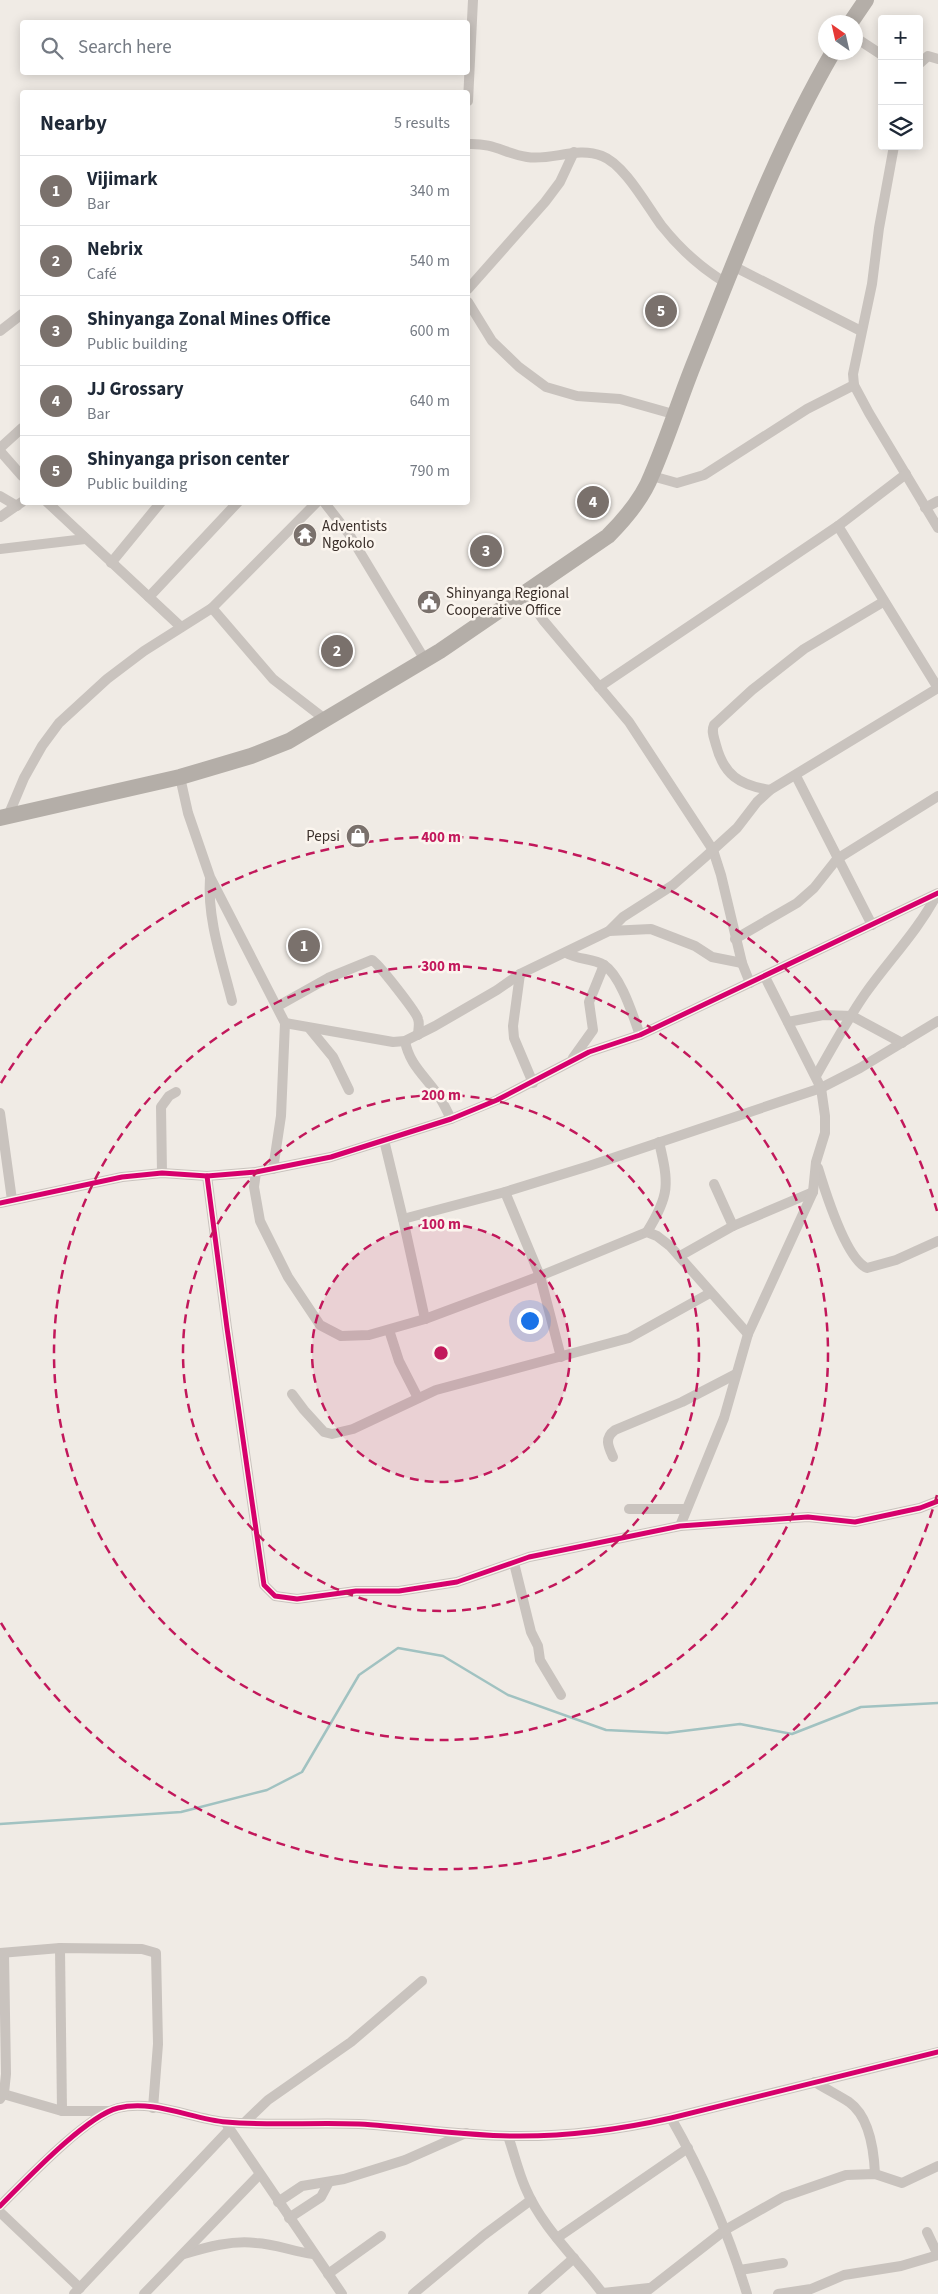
<!DOCTYPE html>
<meta charset="utf-8">
<style>
:root{--surface:#fff;--page:#f6f6f7;--text:#1f2937;--muted:#747a83;--line:#e0e1e3;--accent:#7a716c}
body{margin:0;font-family:"Source Sans 3",sans-serif;background:var(--page);color:var(--text)}
.controls{position:absolute;right:15px;top:15px;display:grid;overflow:hidden;border-radius:5px;box-shadow:0 2px 12px #0003}
.controls button{width:45px;height:45px;display:grid;place-items:center;padding:0;border:0;border-bottom:1px solid var(--line);background:var(--surface);color:var(--text);font:25px sans-serif}
.compass{position:absolute;left:818px;top:15px;width:45px;height:45px;border-radius:50%;background:var(--surface);box-shadow:0 2px 12px #0003;rotate:326deg}
.you{position:absolute;left:529px;top:1320px;width:18px;height:18px;margin:-12px;border:4px solid #fff;border-radius:50%;background:#1a73e8;box-shadow:0 0 0 8px #1a73e833}
.badge{display:grid;place-items:center;width:32px;height:32px;border-radius:50%;background:var(--accent);color:#fff;font-size:16px;font-weight:700}
.pin{position:absolute;translate:-50% -50%;border:2px solid #fff;box-shadow:0 1px 5px #0006}
.list{margin:0;padding:0;list-style:none}
h2{display:flex;justify-content:space-between;align-items:center;height:65px;margin:0;padding:0 20px;font-size:21px}
h2 small{font-size:16px;font-weight:400;color:var(--muted)}
.list li{display:grid;grid-template-columns:32px 1fr auto;gap:15px;align-items:center;box-sizing:border-box;height:70px;padding:0 20px;border-top:1px solid var(--line)}
.list b{display:block;font-size:19px;white-space:nowrap}
.list p{margin:0;font-size:16px;white-space:nowrap;color:var(--muted)}
.list em{font-size:16px;font-style:normal;color:var(--muted)}
.icon{flex:none;width:28px;height:28px;fill:none;stroke:currentColor;stroke-width:2;stroke-linecap:round;stroke-linejoin:round}
.map{position:relative;flex:none;width:938px;height:2294px;overflow:hidden}
.search{position:absolute;background:var(--surface);box-shadow:0 2px 12px #0003;left:20px;top:20px;width:450px;height:55px;display:flex;align-items:center;gap:12px;box-sizing:border-box;padding:0 18px;border-radius:5px;color:var(--muted);font-size:19px}
.panel{position:absolute;background:var(--surface);box-shadow:0 2px 12px #0003;left:20px;top:90px;width:450px;height:415px;border-radius:5px}
.map>svg:first-child{display:block}
.lines{fill:none;stroke-linecap:round;stroke-linejoin:round}
.stream{stroke:#a1c2c1;stroke-width:2.5}
.minor{stroke:#c9c3be;stroke-width:10}
.trunk{stroke:#b4aea8;stroke-width:16}
.cycleway-casing{stroke:#fbf5ee;stroke-width:8}
.cycleway{stroke:#d6006c;stroke-width:5}
.ring{fill:none;stroke:#c2185b;stroke-width:2.5;stroke-dasharray:9 6}
.labels{text-anchor:middle;stroke-width:5;stroke-linejoin:round;paint-order:stroke}
.poi-label{font-size:15px;fill:#3b302b;stroke:#fbf5ee;text-anchor:start}
.centre{fill:#c2185b;stroke:#fbf5ee;stroke-width:2.5}
.ring-label{font-size:15px;text-anchor:middle;font-weight:bold;fill:#c2185b;stroke:#fbf5ee;stroke-width:5;stroke-linejoin:round;paint-order:stroke}
</style>
<div class="map">
<svg width="938" height="2294" viewBox="0 0 938 2294">
<rect width="100%" height="100%" fill="#f0ebe5"/>
<g class="lines">
<polyline class="stream" points="0,1824 181,1812 267,1790 302,1772 359,1675 398,1648 443,1656 508,1695 606,1730 667,1733 740,1724 792,1734 861,1707 938,1703"/>
<g class="minor">
<polyline points="856,38 882,55"/>
<polyline points="919,64 928,56 938,59"/>
<polyline points="468,101 473,0"/>
<path d="M 468,144 C 495,143 503,153 527,157 C 552,161 577,146 602,156 C 624,164 647,206 661,225 C 680,249 701,268 726,283"/>
<polyline points="894,146 879,228 872,284 853,374 854,385 869,413 938,528"/>
<polyline points="733,266 861,331"/>
<polyline points="468,289 545,202 560,182 574,152"/>
<polyline points="468,302 492,341 519,367 546,387 577,396 620,399 673,414"/>
<polyline points="0,331 22,314"/>
<polyline points="0,448 22,428"/>
<polyline points="0,451 22,476"/>
<polyline points="652,476 677,483 704,475 807,409 854,385"/>
<polyline points="0,496 17,506"/>
<polyline points="47,502 181,627"/>
<polyline points="324,502 349,534 425,660"/>
<polyline points="925,508 938,501"/>
<polyline points="0,517 22,502"/>
<polyline points="838,526 938,688"/>
<polyline points="0,549 85,539"/>
<polyline points="111,563 161,502"/>
<polyline points="525,594 543,620 629,722 713,850 721,875 742,963 750,983"/>
<polyline points="149,597 238,502"/>
<polyline points="212,608 273,679 326,720"/>
<polyline points="599,687 838,526 906,474"/>
<polyline points="796,776 872,925"/>
<polyline points="180,777 188,813 210,877 285,1023 281,1116 273,1169"/>
<path d="M 770,790 C 739,785 724,775 716,745 C 714,737 711,732 714,725 L 752,690 L 804,649 L 883,602"/>
<polyline points="8,816 24,778 42,746 59,723 107,679 144,651 212,608 317,502"/>
<path d="M 210,878 C 207,919 222,961 232,1001"/>
<polyline points="609,931 651,929 695,946 712,957 742,963"/>
<polyline points="735,939 797,903 814,888 837,859 938,796"/>
<path d="M 566,953 C 578,960 593,958 604,965 C 621,976 633,1016 640,1035"/>
<polyline points="520,974 513,1026 514,1038 533,1083"/>
<path d="M 278,1006 L 328,978 L 372,960 C 378,963 417,1013 418,1019 C 420,1024 418,1030 418,1035"/>
<polyline points="788,1022 823,1015 852,1016 902,1043"/>
<polyline points="285,1023 393,1042 405,1041 435,1026 497,990 520,974 609,931 623,917 673,885 704,858 737,828 757,802 770,790 938,688"/>
<polyline points="310,1029 333,1057 349,1090"/>
<path d="M 405,1041 C 409,1064 425,1076 438,1095 C 443,1102 447,1111 451,1119"/>
<polyline points="573,1058 593,1030 589,1002 604,965"/>
<path d="M 816,1076 C 832,1048 847,1020 865,994 C 889,960 918,931 937,894"/>
<polyline points="0,1113 12,1200"/>
<polyline points="384,1140 403,1219 505,1192 589,1166 821,1088 860,1068 938,1021"/>
<path d="M 818,1168 C 825,1191 846,1259 867,1268 L 896,1260 L 938,1241"/>
<polyline points="256,1172 254,1187 260,1221 288,1277 320,1325 341,1336 369,1335 425,1319 540,1276 647,1232 657,1236 670,1246 748,1334"/>
<polyline points="162,1173 161,1107 169,1096 176,1092"/>
<polyline points="207,1176 227,1328 264,1585 275,1596 297,1599 356,1591 399,1591 457,1582 529,1557 680,1526 808,1517 855,1522 920,1508 938,1501"/>
<polyline points="714,1184 733,1226"/>
<polyline points="505,1192 540,1276 561,1357"/>
<polyline points="0,1203 122,1177 162,1173 207,1176 256,1172 331,1157 451,1119 497,1100 589,1052 640,1035 938,893"/>
<polyline points="403,1219 425,1319"/>
<path d="M 647,1232 C 670,1195 669,1184 659,1142"/>
<polyline points="680,1256 733,1226 813,1192"/>
<polyline points="389,1330 399,1361 418,1398"/>
<polyline points="292,1394 304,1410 324,1432 332,1434 353,1429 436,1390 629,1338 710,1293"/>
<path d="M 613,1457 C 608,1446 604,1438 615,1430 L 682,1402 L 736,1374"/>
<polyline points="629,1509 685,1509"/>
<polyline points="680,1526 724,1418 748,1334 813,1192 816,1162 825,1133 825,1116 821,1088 765,977"/>
<polyline points="514,1563 531,1632 538,1646 540,1660 561,1695"/>
<polyline points="60,1948 62,2111"/>
<polyline points="0,1953 60,1948 142,1949 156,1953 158,2044 153,2108"/>
<path d="M 815,2082 C 826,2089 838,2095 849,2102 C 870,2117 874,2151 875,2174"/>
<polyline points="0,2093 62,2111 108,2111"/>
<polyline points="0,2099 4,2093 6,2074 4,1953"/>
<path d="M 671,2118 C 703,2174 728,2232 747,2294"/>
<polyline points="245,2122 268,2100 351,2042 422,1981"/>
<polyline points="227,2125 342,2294"/>
<path d="M 508,2136 C 514,2153 518,2171 525,2187 C 542,2228 577,2259 603,2294"/>
<polyline points="278,2202 302,2186 344,2179 405,2160 466,2133"/>
<path d="M 0,2206 C 25,2181 86,2116 118,2108 C 153,2099 192,2119 226,2122 C 270,2126 315,2122 359,2124 C 409,2127 459,2135 510,2136 C 564,2137 618,2130 671,2118 L 938,2052"/>
<polyline points="0,2212 80,2288"/>
<polyline points="289,2218 321,2197 329,2182"/>
<polyline points="557,2238 688,2148"/>
<path d="M 184,2254 C 207,2247 232,2240 256,2243 C 276,2244 294,2252 313,2254"/>
<polyline points="740,2270 783,2263"/>
<polyline points="328,2274 381,2236"/>
<polyline points="603,2293 649,2288"/>
<polyline points="74,2294 229,2130"/>
<polyline points="144,2294 259,2175"/>
<polyline points="413,2294 484,2235 531,2200"/>
<polyline points="533,2294 574,2258"/>
<polyline points="643,2294 725,2230 783,2197 846,2175 875,2174 902,2183 938,2166"/>
<polyline points="778,2294 811,2289 844,2275 901,2266 938,2255 927,2232"/>
</g>
<g class="trunk">
<polyline points="851,22 866,0"/>
<path d="M 0,818 L 180,777 L 251,756 L 289,741 L 440,651 L 608,536 C 626,518 643,498 652,474 C 668,437 680,398 695,361 C 737,256 776,150 833,52"/>
</g>
<g class="cycleway-casing">
<g id="cycleway">
<polyline points="207,1176 227,1328 264,1585 275,1596 297,1599 356,1591 399,1591 457,1582 529,1557 680,1526 808,1517 855,1522 920,1508 938,1501"/>
<polyline points="0,1203 122,1177 162,1173 207,1176 256,1172 331,1157 451,1119 497,1100 589,1052 640,1035 938,893"/>
<path d="M 0,2206 C 25,2181 86,2116 118,2108 C 153,2099 192,2119 226,2122 C 270,2126 315,2122 359,2124 C 409,2127 459,2135 510,2136 C 564,2137 618,2130 671,2118 L 938,2052"/>
</g>
</g>
<use href="#cycleway" class="cycleway"/>
</g>
<circle cx="441" cy="1353" r="129" fill="#c2185b" fill-opacity=".12"/>
<g class="ring">
<circle cx="441" cy="1353" r="129"/>
<circle cx="441" cy="1353" r="258"/>
<circle cx="441" cy="1353" r="387"/>
<path d="M937 1495A516 516 0 0 1 1 1623M1 1083A516 516 0 0 1 937 1211"/>
</g>
<defs>
<g id="temple-disc" transform="scale(1.25)"><circle r="9.5" fill="#7a716c" stroke="#fbf5ee"/><path d="M0-6L5-2H3V0L6.5 2.5H4V6H1.5V3h-3V6H-4V2.5H-6.5L-3 0V-2H-5Z" fill="#fff"/></g>
<g id="civic-disc" transform="scale(1.25)"><circle r="9.5" fill="#7a716c" stroke="#fbf5ee"/><path d="M-.6-6.5H3V-4.5H.6V-3L4-1V1h2V6H-6V1h2V-1L-.6-3ZM-1.2 2.5V6h2.4V2.5Z" fill="#fff"/></g>
<g id="shop-disc" transform="scale(1.25)"><circle r="9.5" fill="#7a716c" stroke="#fbf5ee"/><path d="M-5-2.5h2.3a2.7 3.5 0 0 1 5.4 0H5L5.5 6h-11ZM-1.5-2.5h3a1.5 2.3 0 0 0-3 0Z" fill="#fff"/></g>
</defs>
<g fill-rule="evenodd">
<use href="#temple-disc" x="305" y="535"/>
<use href="#civic-disc" x="429" y="602"/>
<use href="#shop-disc" x="358" y="836"/>
</g>
<g class="labels">
<g class="poi-label">
<text x="322" y="531">Adventists<tspan x="322" dy="17">Ngokolo</tspan></text>
<text x="446" y="598">Shinyanga Regional<tspan x="446" dy="17">Cooperative Office</tspan></text>
<text x="340" y="841" text-anchor="end">Pepsi</text>
</g>
</g>
<circle cx="441" cy="1353" r="8" class="centre"/>
<g class="ring-label">
<text x="441" y="842">400 m</text>
<text x="441" y="971">300 m</text>
<text x="441" y="1100">200 m</text>
<text x="441" y="1229">100 m</text>
</g>
</svg>
<div class="controls">
<button>+</button>
<button>−</button>
<button><svg class="icon" aria-label="layers" viewBox="0 0 24 24"><path d="M12 4l9 5-9 5-9-5zM3 14l9 5 9-5"/></svg></button>
</div>
<svg class="compass" viewBox="-18 -18 36 36"><path d="M0-13l5 13h-10z" fill="#e53935"/><path d="M0 13l5-13h-10z" fill="#747a83"/></svg>
<div class="you"></div>
<div class="pin badge" style="left:304px;top:946px">1</div>
<div class="pin badge" style="left:337px;top:651px">2</div>
<div class="pin badge" style="left:486px;top:551px">3</div>
<div class="pin badge" style="left:593px;top:502px">4</div>
<div class="pin badge" style="left:661px;top:311px">5</div>
<div class="search"><svg class="icon" aria-label="search" viewBox="0 0 24 24"><circle cx="10" cy="10" r="6"/><path d="M15 15l6 6"/></svg>Search here</div>
<section class="panel">
<h2>Nearby<small>5 results</small></h2>
<ul class="list">
<li><span class="badge">1</span><div><b>Vijimark</b><p>Bar</p></div><em>340 m</em></li>
<li><span class="badge">2</span><div><b>Nebrix</b><p>Café</p></div><em>540 m</em></li>
<li><span class="badge">3</span><div><b>Shinyanga Zonal Mines Office</b><p>Public building</p></div><em>600 m</em></li>
<li><span class="badge">4</span><div><b>JJ Grossary</b><p>Bar</p></div><em>640 m</em></li>
<li><span class="badge">5</span><div><b>Shinyanga prison center</b><p>Public building</p></div><em>790 m</em></li>
</ul>
</section>
</div>
